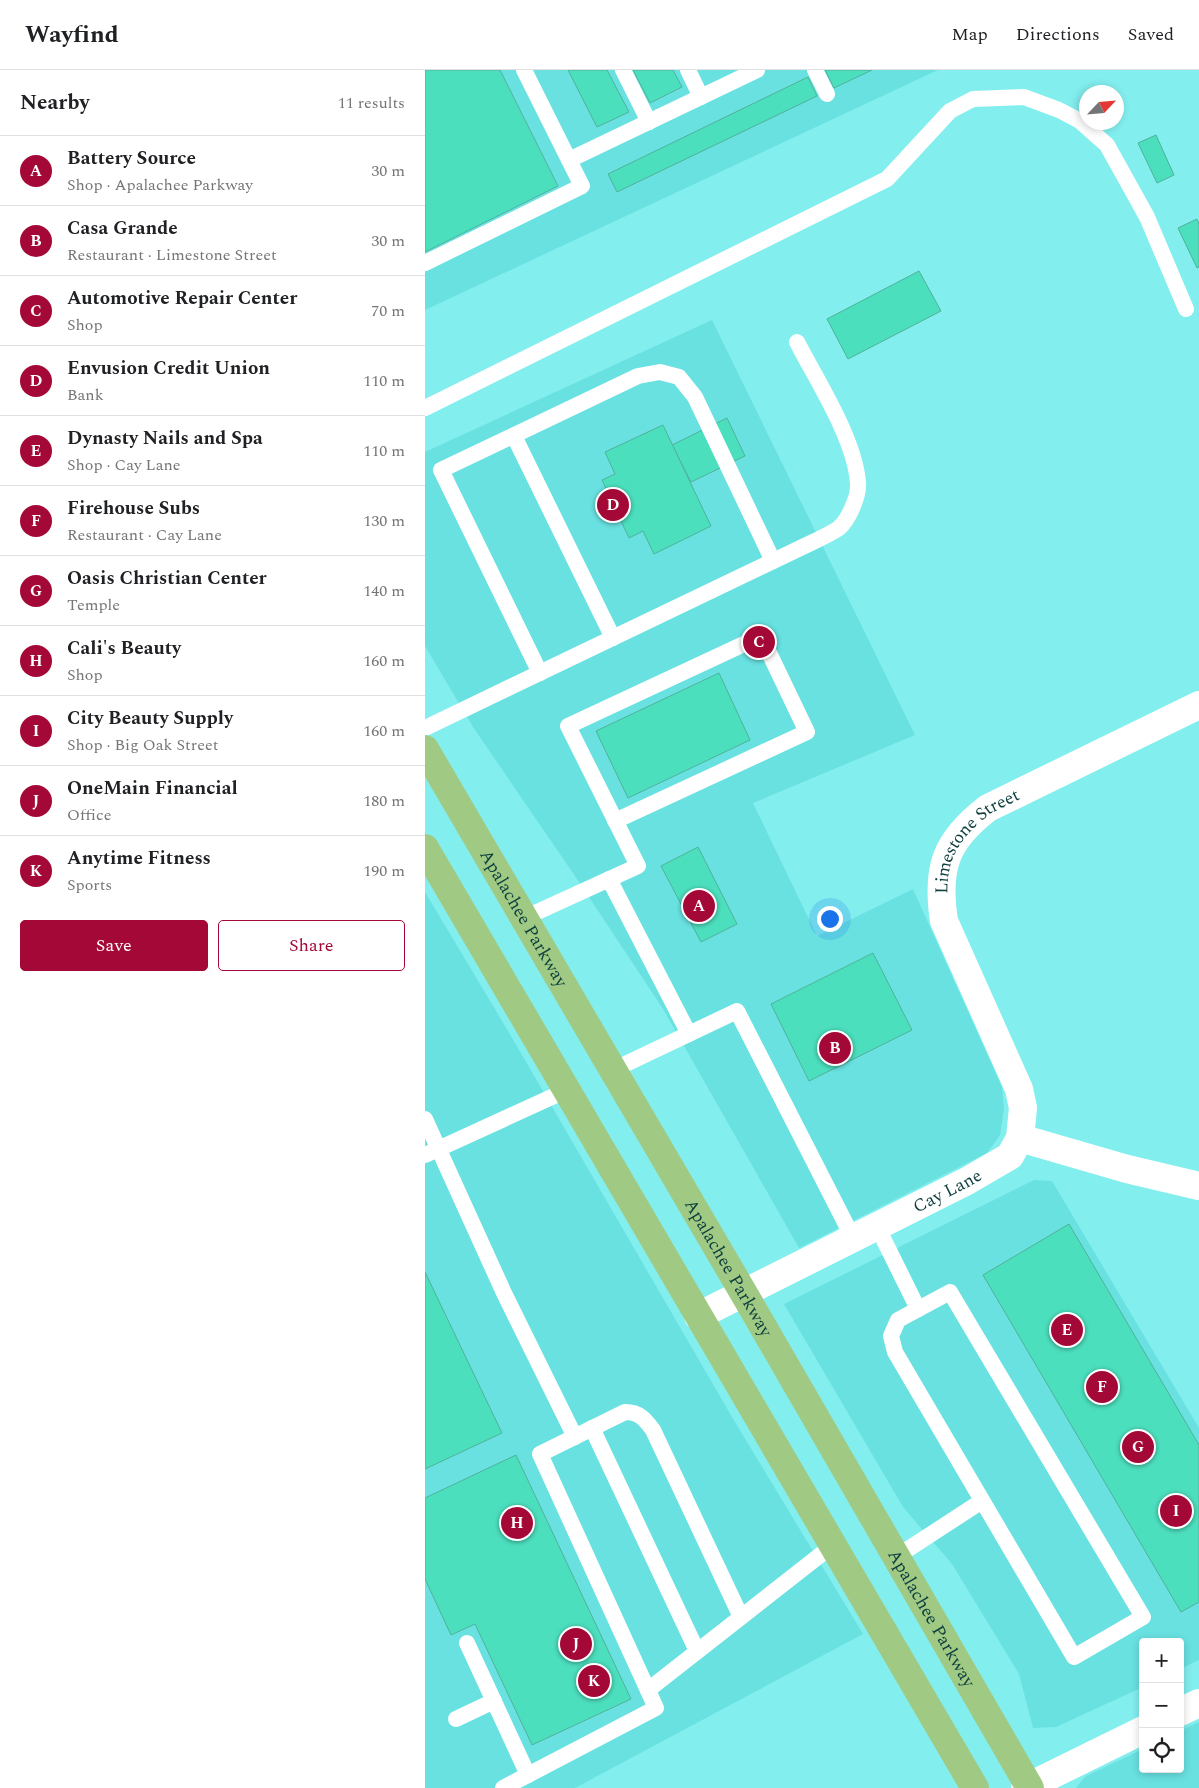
<!DOCTYPE html>
<meta charset="utf-8">
<style>
:root{--surface:#fff;--page:#f2f2f2;--text:#202124;--muted:#757577;--line:#e0e0e0;--accent:#a40836}
body{margin:0;font-family:Spectral,serif;background:var(--page);color:var(--text)}
.controls{position:absolute;right:15px;bottom:15px;display:grid;overflow:hidden;border-radius:5px;box-shadow:0 2px 8px #0003}
.controls button{width:45px;height:45px;display:grid;place-items:center;padding:0;border:0;border-bottom:1px solid var(--line);background:var(--surface);color:var(--text);font:25px sans-serif}
.compass{position:absolute;left:654px;top:15px;width:45px;height:45px;border-radius:50%;background:var(--surface);box-shadow:0 2px 8px #0003;rotate:64deg}
.you{position:absolute;left:404px;top:848px;width:18px;height:18px;margin:-12px;border:4px solid #fff;border-radius:50%;background:#1a73e8;box-shadow:0 0 0 8px #1a73e833}
.badge{display:grid;place-items:center;width:32px;height:32px;border-radius:50%;background:var(--accent);color:#fff;font-size:16px;font-weight:700}
.pin{position:absolute;translate:-50% -50%;border:2px solid #fff;box-shadow:0 1px 5px #0006}
.list{margin:0;padding:0;list-style:none}
h2{display:flex;justify-content:space-between;align-items:center;height:65px;margin:0;padding:0 20px;font-size:21px}
h2 small{font-size:16px;font-weight:400;color:var(--muted)}
.list li{display:grid;grid-template-columns:32px 1fr auto;gap:15px;align-items:center;box-sizing:border-box;height:70px;padding:0 20px;border-top:1px solid var(--line)}
.list b{display:block;font-size:19px;white-space:nowrap}
.list p{margin:0;font-size:16px;white-space:nowrap;color:var(--muted)}
.list em{font-size:16px;font-style:normal;color:var(--muted)}
.actions{display:flex;gap:10px;padding:15px 20px}
.actions a{flex:1;padding:11px 0;border:1px solid var(--accent);border-radius:5px;text-align:center;font-size:18px;color:var(--accent)}
.actions .main{background:var(--accent);color:#fff}
.icon{flex:none;width:28px;height:28px;fill:none;stroke:currentColor;stroke-width:2;stroke-linecap:round;stroke-linejoin:round}
.map{position:relative;flex:none;width:774px;height:1718px;overflow:hidden}
header{display:flex;align-items:center;gap:30px;box-sizing:border-box;height:70px;padding:0 25px;background:var(--surface);border-bottom:1px solid var(--line)}
header strong{font-size:24px}
nav{display:flex;gap:28px;margin-inline-start:auto;font-size:18px}
main{display:flex}
aside{flex:1;background:var(--surface)}
.map>svg:first-child{display:block}
.built{fill:#69e1e1}
.building{fill:#4cdfbe;stroke:#4fb29a}
.lines{fill:none;stroke-linecap:round;stroke-linejoin:round}
.lane{stroke:#fff;stroke-width:16}
.street{stroke:#fff;stroke-width:28}
.primary{stroke:#a0ca84;stroke-width:28}
.labels{text-anchor:middle;stroke-width:4;stroke-linejoin:round;paint-order:stroke}
.street-label{font-size:18px;fill:#0e3e3e;stroke:#90fcfb}
</style>
<header>
<strong>Wayfind</strong>
<nav><a>Map</a><a>Directions</a><a>Saved</a></nav>
</header>
<main>
<aside>
<h2>Nearby<small>11 results</small></h2>
<ul class="list">
<li><span class="badge">A</span><div><b>Battery Source</b><p>Shop · Apalachee Parkway</p></div><em>30 m</em></li>
<li><span class="badge">B</span><div><b>Casa Grande</b><p>Restaurant · Limestone Street</p></div><em>30 m</em></li>
<li><span class="badge">C</span><div><b>Automotive Repair Center</b><p>Shop</p></div><em>70 m</em></li>
<li><span class="badge">D</span><div><b>Envusion Credit Union</b><p>Bank</p></div><em>110 m</em></li>
<li><span class="badge">E</span><div><b>Dynasty Nails and Spa</b><p>Shop · Cay Lane</p></div><em>110 m</em></li>
<li><span class="badge">F</span><div><b>Firehouse Subs</b><p>Restaurant · Cay Lane</p></div><em>130 m</em></li>
<li><span class="badge">G</span><div><b>Oasis Christian Center</b><p>Temple</p></div><em>140 m</em></li>
<li><span class="badge">H</span><div><b>Cali's Beauty</b><p>Shop</p></div><em>160 m</em></li>
<li><span class="badge">I</span><div><b>City Beauty Supply</b><p>Shop · Big Oak Street</p></div><em>160 m</em></li>
<li><span class="badge">J</span><div><b>OneMain Financial</b><p>Office</p></div><em>180 m</em></li>
<li><span class="badge">K</span><div><b>Anytime Fitness</b><p>Sports</p></div><em>190 m</em></li>
</ul>
<div class="actions"><a class="main">Save</a><a>Share</a></div>
</aside>
<div class="map">
<svg width="774" height="1718" viewBox="0 0 774 1718">
<rect width="100%" height="100%" fill="#83eeee"/>
<g class="built">
<polygon points="0,0 513,0 0,240"/>
<polygon points="287,250 490,665 328,733 392,866 488,819 577,1017 579,1039 575,1065 562,1083 374,1178 238,939 150,806 48,657 0,576 0,382"/>
<polygon points="0,822 86,966 307,1347 438,1564 150,1718 0,1718"/>
<polygon points="609,1110 627,1111 774,1358 774,1590 755,1599 755,1572 718,1572 718,1617 631,1657 608,1658 594,1604 527,1494 478,1437 359,1234"/>
<polygon points="774,1652 774,1718 651,1718 661,1706 718,1679 718,1699 755,1699 755,1661"/>
</g>
<g class="building">
<polygon points="0,0 75,0 133,116 0,182"/>
<polygon points="143,0 182,0 204,42 172,57"/>
<polygon points="208,0 248,0 257,17 225,33"/>
<polygon points="400,0 447,0 409,18"/>
<polygon points="383,7 392,26 192,122 183,104"/>
<polygon points="731,65 749,105 732,113 713,73"/>
<polygon points="772,149 774,154 774,197 772,198 753,158"/>
<polygon points="494,201 516,241 423,289 402,249"/>
<polygon points="302,348 320,386 266,412 247,375"/>
<polygon points="238,355 286,456 229,484 218,461 204,468 177,410 190,404 180,382"/>
<polygon points="294,603 325,670 203,728 171,661"/>
<polygon points="273,777 312,854 276,872 236,796"/>
<polygon points="448,883 487,960 384,1011 346,934"/>
<polygon points="644,1154 774,1375 774,1532 756,1542 558,1205"/>
<polygon points="0,1202 77,1363 0,1399"/>
<polygon points="91,1385 206,1629 107,1675 50,1554 26,1565 0,1509 0,1428"/>
</g>
<g class="lines">
<g class="lane">
<polyline points="198,0 224,52"/>
<polyline points="263,0 276,27"/>
<polyline points="390,0 402,24"/>
<polyline points="144,90 332,0"/>
<polyline points="0,193 157,116 99,0"/>
<polyline points="0,338 462,109 525,41 548,29 599,27 634,40 655,51 682,75 722,147 761,239"/>
<polyline points="89,366 188,568"/>
<polyline points="115,603 16,400 213,306 235,302 254,307 270,327 348,491"/>
<path d="M 0,658 L 390,471 C 398,467 407,463 414,458 C 424,449 434,426 433,413 C 430,369 392,311 372,272"/>
<polyline points="184,809 264,964"/>
<polyline points="99,848 213,796 143,656 336,566 382,662 190,751"/>
<polyline points="188,1000 312,941 428,1168"/>
<polyline points="0,1049 79,1223 150,1367"/>
<polyline points="0,1085 142,1020"/>
<polyline points="452,1156 493,1239"/>
<polygon points="525,1222 718,1547 649,1587 470,1282 466,1266 473,1250"/>
<polyline points="167,1358 272,1581"/>
<polyline points="471,1487 557,1431"/>
<polyline points="42,1573 103,1705"/>
<polyline points="223,1620 408,1475"/>
<polyline points="31,1649 69,1631"/>
<path d="M 78,1718 L 231,1638 L 115,1384 L 200,1342 C 214,1342 220,1349 228,1360 L 316,1547"/>
</g>
<g class="street">
<polyline points="595,1068 702,1099 774,1116"/>
<path id="s1" d="M 273,1246 L 542,1111 L 585,1086 L 595,1068 L 598,1038 L 594,1019 L 519,851 C 511,798 520,771 563,738 L 774,635"/>
<polyline points="755,1642 774,1633"/>
<polyline points="600,1718 718,1660"/>
</g>
<g class="primary">
<path id="s2" d="M 0,679 L 318,1222 L 605,1718"/>
<polyline points="0,778 550,1718"/>
</g>
</g>
<g class="labels">
<g class="street-label">
<text dy="6" stroke="none"><textPath href="#s1" startOffset="700">Limestone Street</textPath></text>
<text dy="6" stroke="none"><textPath href="#s2" startOffset="196">Apalachee Parkway</textPath></text>
<text dy="6" stroke="none"><textPath href="#s1" startOffset="279">Cay Lane</textPath></text>
<text dy="6" stroke="none"><textPath href="#s2" startOffset="601">Apalachee Parkway</textPath></text>
<text dy="6" stroke="none"><textPath href="#s2" startOffset="1006">Apalachee Parkway</textPath></text>
</g>
</g>
</svg>
<div class="controls">
<button>+</button>
<button>−</button>
<button><svg class="icon" aria-label="locate" viewBox="0 0 24 24"><circle cx="12" cy="12" r="6"/><path d="M12 2v4M12 18v4M2 12h4M18 12h4"/></svg></button>
</div>
<svg class="compass" viewBox="-18 -18 36 36"><path d="M0-13l5 13h-10z" fill="#e53935"/><path d="M0 13l5-13h-10z" fill="#757577"/></svg>
<div class="you"></div>
<div class="pin badge" style="left:274px;top:836px">A</div>
<div class="pin badge" style="left:410px;top:978px">B</div>
<div class="pin badge" style="left:334px;top:572px">C</div>
<div class="pin badge" style="left:188px;top:435px">D</div>
<div class="pin badge" style="left:642px;top:1260px">E</div>
<div class="pin badge" style="left:677px;top:1317px">F</div>
<div class="pin badge" style="left:713px;top:1377px">G</div>
<div class="pin badge" style="left:92px;top:1453px">H</div>
<div class="pin badge" style="left:751px;top:1441px">I</div>
<div class="pin badge" style="left:151px;top:1574px">J</div>
<div class="pin badge" style="left:169px;top:1611px">K</div>
</div>
</main>
